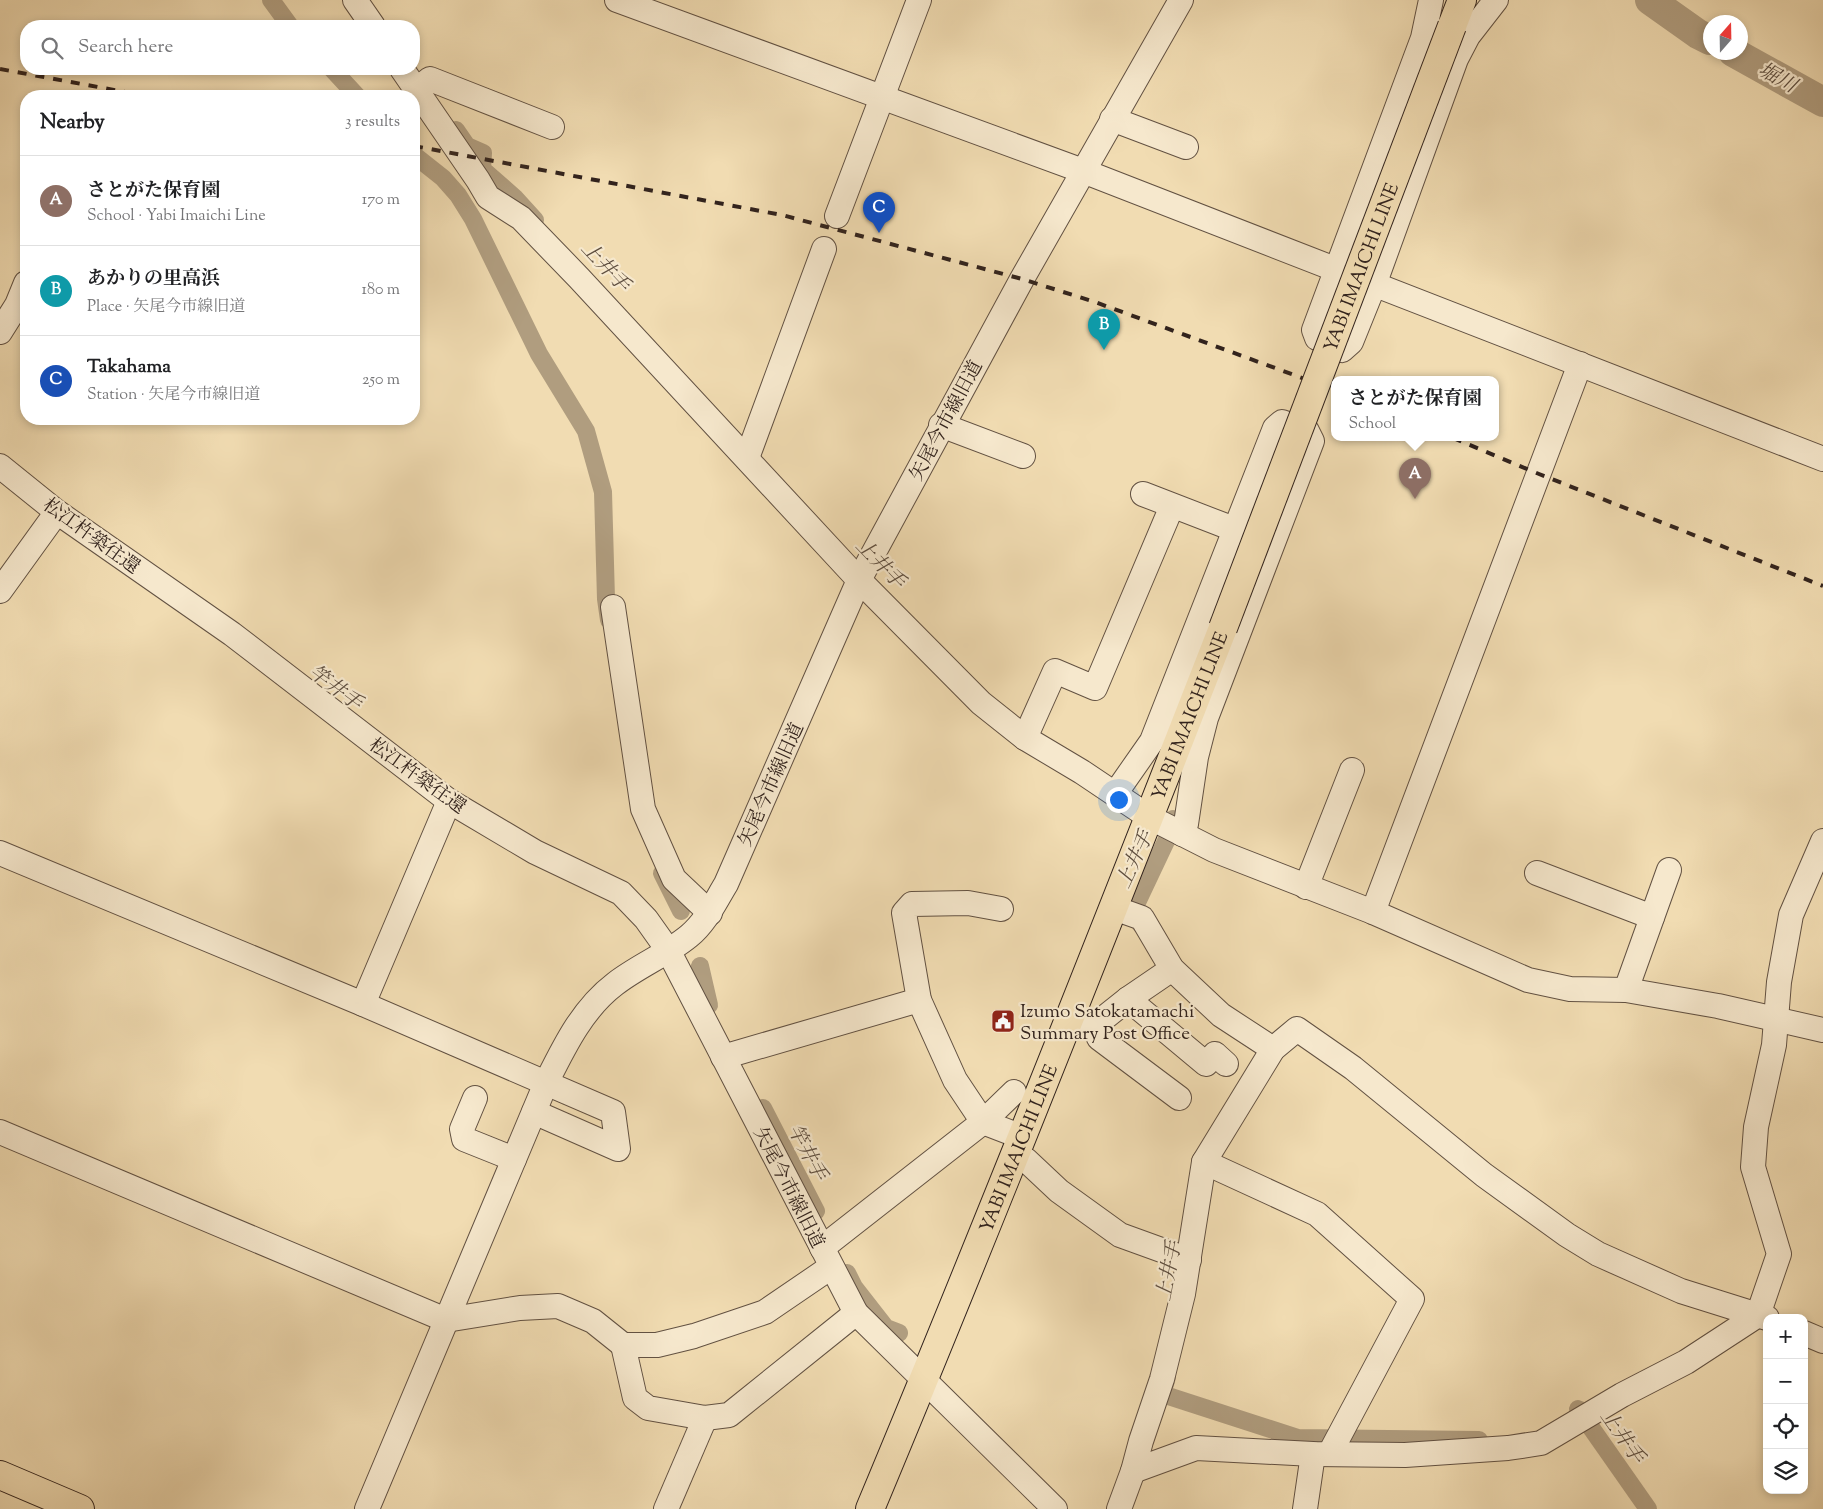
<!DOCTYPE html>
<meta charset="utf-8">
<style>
:root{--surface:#fff;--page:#f6f6f6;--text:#202124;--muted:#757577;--line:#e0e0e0;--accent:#2563eb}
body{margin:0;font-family:"Sorts Mill Goudy","Noto Serif JP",serif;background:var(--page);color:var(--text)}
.controls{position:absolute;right:15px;bottom:15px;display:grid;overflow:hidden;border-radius:10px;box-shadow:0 2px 8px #0003}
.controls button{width:45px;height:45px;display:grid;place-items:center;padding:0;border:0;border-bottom:1px solid var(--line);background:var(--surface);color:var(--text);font:25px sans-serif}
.compass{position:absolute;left:1703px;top:15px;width:45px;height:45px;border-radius:50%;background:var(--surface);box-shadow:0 2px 8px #0003;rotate:20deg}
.you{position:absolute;left:1118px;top:799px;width:18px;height:18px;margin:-12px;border:4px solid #fff;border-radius:50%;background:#1a73e8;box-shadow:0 0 0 8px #1a73e833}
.badge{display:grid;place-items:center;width:32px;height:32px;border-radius:50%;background:var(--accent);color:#fff;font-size:16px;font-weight:700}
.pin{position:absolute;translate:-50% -41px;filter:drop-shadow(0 1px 2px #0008)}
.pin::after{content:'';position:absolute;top:26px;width:18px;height:15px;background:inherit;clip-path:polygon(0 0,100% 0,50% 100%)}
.popup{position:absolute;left:1331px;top:376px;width:168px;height:65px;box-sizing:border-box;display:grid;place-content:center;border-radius:10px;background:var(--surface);filter:drop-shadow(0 1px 4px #0005);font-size:16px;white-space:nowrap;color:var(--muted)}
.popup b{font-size:19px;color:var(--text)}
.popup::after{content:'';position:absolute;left:50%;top:100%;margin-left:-10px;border:10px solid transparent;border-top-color:var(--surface)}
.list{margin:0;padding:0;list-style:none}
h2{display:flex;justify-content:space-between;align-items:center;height:65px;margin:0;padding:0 20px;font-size:21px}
h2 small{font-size:16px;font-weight:400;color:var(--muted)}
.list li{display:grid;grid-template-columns:32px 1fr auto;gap:15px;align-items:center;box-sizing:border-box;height:90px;padding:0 20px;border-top:1px solid var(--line)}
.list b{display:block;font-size:19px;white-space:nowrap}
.list p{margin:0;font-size:16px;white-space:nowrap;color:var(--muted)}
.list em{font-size:16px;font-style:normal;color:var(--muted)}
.icon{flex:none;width:28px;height:28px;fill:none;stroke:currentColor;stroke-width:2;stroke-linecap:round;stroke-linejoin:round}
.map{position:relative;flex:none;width:1823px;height:1509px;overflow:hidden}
.search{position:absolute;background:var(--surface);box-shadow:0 2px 8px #0003;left:20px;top:20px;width:400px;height:55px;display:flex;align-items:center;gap:12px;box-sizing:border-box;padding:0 18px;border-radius:20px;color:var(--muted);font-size:19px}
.panel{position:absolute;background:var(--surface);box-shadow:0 2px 8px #0003;left:20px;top:90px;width:400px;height:335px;border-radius:20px}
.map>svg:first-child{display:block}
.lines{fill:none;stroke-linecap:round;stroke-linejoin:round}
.canal{stroke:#b09d7f;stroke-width:18}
.river{stroke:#b09d7f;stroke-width:30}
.minor-casing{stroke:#625142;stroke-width:26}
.major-casing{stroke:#32231d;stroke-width:30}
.minor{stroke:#f6e8cd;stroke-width:24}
.major{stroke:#f1dcb2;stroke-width:28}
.rail{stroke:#32231d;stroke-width:4;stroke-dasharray:9 9;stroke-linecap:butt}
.major-bridge-casing{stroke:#32231d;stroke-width:30;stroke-linecap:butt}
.major-bridge{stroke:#f1dcb2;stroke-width:28}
.labels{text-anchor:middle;stroke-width:4.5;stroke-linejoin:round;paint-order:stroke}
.street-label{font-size:19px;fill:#32231d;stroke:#f6e8cd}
.poi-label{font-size:19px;fill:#32231d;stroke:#f6e8cd;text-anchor:start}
.water-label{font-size:20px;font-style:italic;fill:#5e4e3f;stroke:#f6e8cd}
</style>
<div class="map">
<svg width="1823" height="1509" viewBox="0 0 1823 1509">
<rect width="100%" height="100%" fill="#f1dcb2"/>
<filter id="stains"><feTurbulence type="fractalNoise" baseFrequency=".004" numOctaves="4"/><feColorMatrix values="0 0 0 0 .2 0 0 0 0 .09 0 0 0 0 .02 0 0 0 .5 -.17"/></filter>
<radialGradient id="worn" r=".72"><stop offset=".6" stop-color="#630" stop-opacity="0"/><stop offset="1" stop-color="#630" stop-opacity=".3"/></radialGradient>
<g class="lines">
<g class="canal">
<polyline points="271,0 290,26"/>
<polyline points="332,69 357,96"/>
<polyline points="456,130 467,146 483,153 482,169 515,198 535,220"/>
<polyline points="414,155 443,178 458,195 473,219 539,354 586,431 603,492 606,599 609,620"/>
<polyline points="662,873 681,911"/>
<polyline points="1141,925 1133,911 1176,820 1173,819"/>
<polyline points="700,966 709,1005"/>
<polyline points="763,1108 816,1211"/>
<polyline points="847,1273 854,1287 886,1328 899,1333"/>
<polyline points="1167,1377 1162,1394 1298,1438 1479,1440"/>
<polyline points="1578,1409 1648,1509"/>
</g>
<g class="river">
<polyline points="1650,0 1698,34 1710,40"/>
<polyline points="1733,52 1823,102"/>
</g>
<g class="minor-casing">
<g id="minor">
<polyline points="355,0 373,26"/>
<polyline points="617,0 1083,171 1823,459"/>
<polyline points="1431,0 1423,38 1314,330 1317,338 1342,350 1351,342 1374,285 1456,59 1468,36 1496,0"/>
<polyline points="402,69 478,180 488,197 521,218 579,278 859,580 981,703 1025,738 1082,772 1149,817 1214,850 1373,912 1528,980 1570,989 1626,990 1718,1006 1823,1030"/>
<polyline points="416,90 430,79 552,127"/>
<polyline points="1112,119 1186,147"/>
<polyline points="837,216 919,0"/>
<polyline points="0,332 17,305 26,283"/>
<polyline points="941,425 1023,456"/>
<polyline points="747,458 824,249"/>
<polyline points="0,466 57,512 232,634 449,801 535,852 621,893 646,919 668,950 856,1313 1055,1509"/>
<polyline points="1143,494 1226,526"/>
<polyline points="0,591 57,512"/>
<polyline points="613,607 643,809 674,879 710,913"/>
<polyline points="1025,738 1055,671 1095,688 1172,506"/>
<polyline points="1115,794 1152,741 1275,428 1282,422 1307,431 1312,441 1206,718 1196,757 1186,824 1182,834"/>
<polyline points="0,853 363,1004 613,1112 618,1149 534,1112"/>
<polyline points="1537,873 1652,917"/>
<polyline points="1306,887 1352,770"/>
<polyline points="1114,908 1142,918 1172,969 1221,1015 1273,1049"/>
<polyline points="1001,909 968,903 912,904 904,913 919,1000 955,1080 983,1122 1022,1137"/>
<polyline points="1373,912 1580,364"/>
<polyline points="1626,990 1669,870"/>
<polyline points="1128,999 1206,1064 1215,1054 1226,1064"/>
<polyline points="363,1004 449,801"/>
<polyline points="1070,1017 1094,1026 1128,999 1172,969"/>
<polyline points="1094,1026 1099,1038 1179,1098"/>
<polyline points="723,1057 919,1000"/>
<polyline points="475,1098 462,1129 464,1139 514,1159"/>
<polyline points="0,1132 446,1320 520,1308 558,1306 593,1321 623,1345 657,1345 694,1336 765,1312 831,1267"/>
<polyline points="1015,1156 1026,1160 1059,1191 1120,1235 1189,1260"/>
<polyline points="1204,1162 1317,1214 1412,1299 1330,1453"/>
<polyline points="822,1248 983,1122 1014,1092"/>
<polyline points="1804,1333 1823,1341"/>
<polyline points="623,1345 635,1398 648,1408 705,1418 729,1415 856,1313"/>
<polyline points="1133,1471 1196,1448 1313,1454 1405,1455 1508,1448 1541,1443 1622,1395 1686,1362 1758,1315 1779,1254 1753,1167 1756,1127 1774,1045 1779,982 1791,915 1823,841"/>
<path d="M 367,1509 L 546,1083 C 564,1047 582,1009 615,984 C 638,966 666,955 689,936 C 706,922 715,902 726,884 L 859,580 L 1022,279 L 1181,0"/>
<polyline points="666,1509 705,1418"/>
<polyline points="1119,1509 1133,1471 1141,1441 1162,1379 1183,1294 1204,1162 1273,1049 1297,1029 1353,1068 1484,1175 1567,1235 1598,1254 1681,1291 1767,1318"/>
<polyline points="1305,1509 1313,1454"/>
</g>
</g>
<g class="major-casing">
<g id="major">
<polyline points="1452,26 1462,0"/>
<polyline points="0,1475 80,1509"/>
<path id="s1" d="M 870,1509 C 992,1217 1108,923 1223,628"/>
</g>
</g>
<use href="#minor" class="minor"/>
<use href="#major" class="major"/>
<g class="rail">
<polyline points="0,69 147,96"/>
<polyline points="414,146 782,215 1022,279 1095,302 1335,390"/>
<polyline points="1453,438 1539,474 1823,586"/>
</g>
<g class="major-bridge-casing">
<g id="major-bridge">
<path id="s2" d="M 1223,628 L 1452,26"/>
</g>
</g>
<use href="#major-bridge" class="major-bridge"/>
</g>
<defs>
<g id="civic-square" transform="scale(1.25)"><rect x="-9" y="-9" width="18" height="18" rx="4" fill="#8f2418" stroke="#f6e8cd"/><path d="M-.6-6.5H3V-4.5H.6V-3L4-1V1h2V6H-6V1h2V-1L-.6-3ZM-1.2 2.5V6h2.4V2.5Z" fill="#fff"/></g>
</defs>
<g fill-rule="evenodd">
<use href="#civic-square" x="1003" y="1021"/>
</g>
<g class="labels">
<g class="street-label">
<text dy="7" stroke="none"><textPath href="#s2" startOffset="386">YABI IMAICHI LINE</textPath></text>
<text transform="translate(945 420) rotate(-62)" y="7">矢尾今市線旧道</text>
<text transform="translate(92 535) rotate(36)" y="7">松江杵築往還</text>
<text dy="7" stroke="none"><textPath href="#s1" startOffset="855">YABI IMAICHI LINE</textPath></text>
<text transform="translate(418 775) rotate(36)" y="7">松江杵築往還</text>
<text transform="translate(770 784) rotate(-66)" y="7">矢尾今市線旧道</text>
<text dy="7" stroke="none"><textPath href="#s1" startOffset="390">YABI IMAICHI LINE</textPath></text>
<text transform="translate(790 1187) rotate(63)" y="7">矢尾今市線旧道</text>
</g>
<g class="poi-label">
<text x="1020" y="1017">Izumo Satokatamachi<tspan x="1020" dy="22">Summary Post Office</tspan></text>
</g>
<g class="water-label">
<text transform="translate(1778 77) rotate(29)" y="7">堀川</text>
<text transform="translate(606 266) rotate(47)" y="7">上井手</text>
<text transform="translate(881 563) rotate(46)" y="7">上井手</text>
<text transform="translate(336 687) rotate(37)" y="7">竿井手</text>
<text transform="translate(1134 859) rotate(-65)" y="7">上井手</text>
<text transform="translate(808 1152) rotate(62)" y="7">竿井手</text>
<text transform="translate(1168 1271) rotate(-79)" y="7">上井手</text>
<text transform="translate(1623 1436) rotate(55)" y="7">上井手</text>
</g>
</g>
<rect width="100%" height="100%" filter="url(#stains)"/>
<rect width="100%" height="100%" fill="url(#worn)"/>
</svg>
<div class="controls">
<button>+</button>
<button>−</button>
<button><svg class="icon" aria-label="locate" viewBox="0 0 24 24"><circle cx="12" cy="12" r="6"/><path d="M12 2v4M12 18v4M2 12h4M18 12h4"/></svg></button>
<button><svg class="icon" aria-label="layers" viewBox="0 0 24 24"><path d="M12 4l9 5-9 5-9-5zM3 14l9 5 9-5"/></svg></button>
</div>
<svg class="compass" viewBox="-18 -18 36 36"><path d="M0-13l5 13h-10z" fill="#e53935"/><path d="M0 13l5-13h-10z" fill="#757577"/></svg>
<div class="you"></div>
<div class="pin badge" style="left:1415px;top:499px;background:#8d6e63">A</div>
<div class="popup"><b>さとがた保育園</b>School</div>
<div class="pin badge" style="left:1104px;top:350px;background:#0f9aa8">B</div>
<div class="pin badge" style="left:879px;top:233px;background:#1a4fb4">C</div>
<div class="search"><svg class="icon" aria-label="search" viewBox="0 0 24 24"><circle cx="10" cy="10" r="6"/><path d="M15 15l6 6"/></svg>Search here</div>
<section class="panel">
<h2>Nearby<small>3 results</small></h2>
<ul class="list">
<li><span class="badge" style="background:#8d6e63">A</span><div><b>さとがた保育園</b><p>School · Yabi Imaichi Line</p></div><em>170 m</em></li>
<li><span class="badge" style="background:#0f9aa8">B</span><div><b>あかりの里高浜</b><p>Place · 矢尾今市線旧道</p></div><em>180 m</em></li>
<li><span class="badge" style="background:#1a4fb4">C</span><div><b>Takahama</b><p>Station · 矢尾今市線旧道</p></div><em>250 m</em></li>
</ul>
</section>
</div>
